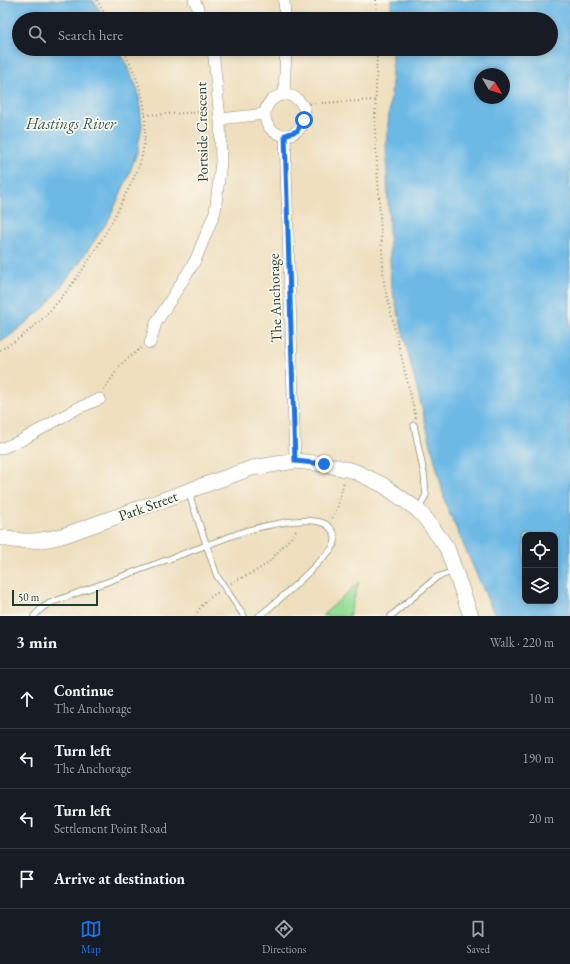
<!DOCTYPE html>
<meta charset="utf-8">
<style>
:root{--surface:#171b24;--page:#242831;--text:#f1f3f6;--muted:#9ea1a6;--line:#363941;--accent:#1a73e8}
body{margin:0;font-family:"EB Garamond",serif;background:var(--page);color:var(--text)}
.controls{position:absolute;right:12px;bottom:12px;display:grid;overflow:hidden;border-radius:8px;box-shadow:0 2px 6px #0003}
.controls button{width:36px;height:36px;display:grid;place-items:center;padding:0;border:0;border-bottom:1px solid var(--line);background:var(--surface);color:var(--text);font:20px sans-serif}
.compass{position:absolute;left:474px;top:68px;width:36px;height:36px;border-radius:50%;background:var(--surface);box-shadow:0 2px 6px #0003;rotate:128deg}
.scale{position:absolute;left:12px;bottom:10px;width:86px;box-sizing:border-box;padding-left:4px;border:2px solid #1f3d34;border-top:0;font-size:11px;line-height:14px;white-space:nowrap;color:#1f3d34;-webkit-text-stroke:3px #fbf7ec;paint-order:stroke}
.stop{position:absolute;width:12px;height:12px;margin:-9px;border:3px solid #1a73e8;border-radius:50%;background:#fff}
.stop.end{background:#1a73e8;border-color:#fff;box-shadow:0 1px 4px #0008}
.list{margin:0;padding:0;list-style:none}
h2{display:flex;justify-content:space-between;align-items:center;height:52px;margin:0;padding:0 16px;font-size:17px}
h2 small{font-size:13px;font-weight:400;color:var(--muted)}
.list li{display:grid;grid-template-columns:26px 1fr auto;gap:12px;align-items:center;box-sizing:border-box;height:60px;padding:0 16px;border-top:1px solid var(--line)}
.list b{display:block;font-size:15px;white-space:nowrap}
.list p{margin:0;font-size:13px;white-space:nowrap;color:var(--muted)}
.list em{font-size:13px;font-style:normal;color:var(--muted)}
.icon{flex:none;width:22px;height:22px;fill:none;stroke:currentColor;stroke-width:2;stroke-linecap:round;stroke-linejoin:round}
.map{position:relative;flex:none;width:570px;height:616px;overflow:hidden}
.search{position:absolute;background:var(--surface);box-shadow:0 2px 6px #0003;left:12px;right:12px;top:12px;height:44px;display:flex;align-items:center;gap:10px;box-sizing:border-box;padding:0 14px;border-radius:22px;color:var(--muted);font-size:15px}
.sheet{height:292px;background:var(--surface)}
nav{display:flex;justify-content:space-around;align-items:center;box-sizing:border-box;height:56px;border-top:1px solid var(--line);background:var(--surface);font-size:11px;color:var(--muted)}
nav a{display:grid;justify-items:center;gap:2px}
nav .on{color:var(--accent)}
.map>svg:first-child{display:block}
.green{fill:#95de99;stroke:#5a8e66}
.water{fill:#6db9e6;stroke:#467b8d;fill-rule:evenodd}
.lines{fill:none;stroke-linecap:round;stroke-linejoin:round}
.lane-casing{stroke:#878e7a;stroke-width:7}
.street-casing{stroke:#878e7a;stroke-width:12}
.secondary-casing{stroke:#878e7a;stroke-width:16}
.path{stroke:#878e7a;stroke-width:2;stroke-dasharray:1 3;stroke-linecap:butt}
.lane{stroke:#fff;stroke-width:5.5}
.street{stroke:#fff;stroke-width:11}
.secondary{stroke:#fff;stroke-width:15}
.route{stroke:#1a73e8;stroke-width:5}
.labels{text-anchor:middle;stroke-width:3.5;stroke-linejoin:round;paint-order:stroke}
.street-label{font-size:15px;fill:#1f3d34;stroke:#fbf7ec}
.water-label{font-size:16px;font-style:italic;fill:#325c60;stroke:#fbf7ec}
</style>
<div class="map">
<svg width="570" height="616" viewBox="0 0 570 616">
<rect width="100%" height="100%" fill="#fbf7ec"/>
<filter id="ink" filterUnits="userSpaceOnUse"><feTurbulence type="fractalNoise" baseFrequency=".025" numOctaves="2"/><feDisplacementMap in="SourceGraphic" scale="8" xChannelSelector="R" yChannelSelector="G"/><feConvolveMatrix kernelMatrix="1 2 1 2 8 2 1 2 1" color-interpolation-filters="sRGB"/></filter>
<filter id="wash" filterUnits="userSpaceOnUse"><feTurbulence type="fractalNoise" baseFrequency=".012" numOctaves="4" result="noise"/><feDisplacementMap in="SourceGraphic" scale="16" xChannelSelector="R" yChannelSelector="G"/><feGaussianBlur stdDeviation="0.9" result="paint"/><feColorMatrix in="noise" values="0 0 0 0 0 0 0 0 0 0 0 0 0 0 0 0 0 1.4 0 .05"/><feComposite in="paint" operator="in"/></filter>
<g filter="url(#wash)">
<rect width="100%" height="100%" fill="#efdfbf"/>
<polygon class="green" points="359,582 349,616 322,616"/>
<g class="water">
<polygon points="0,0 93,0 105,19 19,19 19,49 119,49 138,90 142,125 137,152 128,177 109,219 77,266 45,307 7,338 0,341"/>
<path d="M 391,0 L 570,0 L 570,616 L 495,616 L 446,505 L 391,284 L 386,144 L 392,85 L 392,49 L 551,49 L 551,19 L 391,19 ZM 480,74 L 504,74 L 504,98 L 480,98 ZM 525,535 L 555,535 L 555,601 L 525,601 Z"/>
</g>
</g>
<g filter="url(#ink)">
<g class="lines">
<g class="lane-casing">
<g id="lane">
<polyline points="414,425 424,474 426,495 418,510"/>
<polyline points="188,491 217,576 244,616"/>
<path d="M 34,616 L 42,608 L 50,603 L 245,531 C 264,526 301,517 320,522 C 325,523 329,526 332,530 C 335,534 336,540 334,545 C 331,551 323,557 318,563 C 299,582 280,600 259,616"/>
<polyline points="391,616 437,577 455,571"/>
</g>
</g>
<g class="street-casing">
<g id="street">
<polyline points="194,0 203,19"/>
<polyline points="284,0 285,19"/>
<polyline points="284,95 286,49"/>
<circle cx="285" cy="115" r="20"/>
<polyline points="220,119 265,114"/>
<polyline points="285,135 295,461"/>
<polyline points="150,343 156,323 195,261 215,212 221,162 220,119 213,49"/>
<polyline points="0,449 20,441 78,408 100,399"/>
</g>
</g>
<g class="secondary-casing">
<path id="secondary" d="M 0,537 C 23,544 43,541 65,535 L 252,468 L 295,461 L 324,464 L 354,471 L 383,485 L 418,510 L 426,519 L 447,548 L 471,616"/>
</g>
<g class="path">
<polyline points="97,0 108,19"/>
<polyline points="376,0 377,19"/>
<polyline points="377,49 375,130 384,284 416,418"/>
<polyline points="302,104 376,100"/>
<polyline points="145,115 208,112"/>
<path d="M 0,350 C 13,343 26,334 37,324 C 73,289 100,246 122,202 C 127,191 133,180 138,169 C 144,153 146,132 145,115 C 144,91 133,70 123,49"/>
<polyline points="104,390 121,364 141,348"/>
<polyline points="332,518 337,509 344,481"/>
<polyline points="231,583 252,573 267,564 294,534 297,529"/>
<path d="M 195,616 C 201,606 208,597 219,592"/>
</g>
<use href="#lane" class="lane"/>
<use href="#street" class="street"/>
<use href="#secondary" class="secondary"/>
</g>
</g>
<g class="lines" filter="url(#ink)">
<polyline class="route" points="304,120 297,131 285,135 295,461 324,464"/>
</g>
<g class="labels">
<g class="street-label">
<text transform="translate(202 132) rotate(-91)" y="5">Portside Crescent</text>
<text transform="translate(275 298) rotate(-92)" y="5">The Anchorage</text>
<text transform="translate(148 506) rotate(-20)" y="5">Park Street</text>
</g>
<g class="water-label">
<text x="71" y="129">Hastings River</text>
</g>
</g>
</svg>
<div class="controls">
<button><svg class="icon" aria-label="locate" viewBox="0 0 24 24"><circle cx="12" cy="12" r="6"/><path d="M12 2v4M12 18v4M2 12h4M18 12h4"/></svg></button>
<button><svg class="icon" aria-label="layers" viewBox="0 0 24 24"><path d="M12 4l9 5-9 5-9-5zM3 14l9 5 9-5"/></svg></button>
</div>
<svg class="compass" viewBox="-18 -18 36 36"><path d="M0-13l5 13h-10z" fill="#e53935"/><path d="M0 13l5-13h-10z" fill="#9ea1a6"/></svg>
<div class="scale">50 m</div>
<div class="stop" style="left:304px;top:120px"></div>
<div class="stop end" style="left:324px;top:464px"></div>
<div class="search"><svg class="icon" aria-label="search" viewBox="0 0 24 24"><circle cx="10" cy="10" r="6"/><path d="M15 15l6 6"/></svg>Search here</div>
</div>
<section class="sheet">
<h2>3 min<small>Walk · 220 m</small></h2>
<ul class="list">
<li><svg class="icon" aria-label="ahead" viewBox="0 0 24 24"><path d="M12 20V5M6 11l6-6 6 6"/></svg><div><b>Continue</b><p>The Anchorage</p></div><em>10 m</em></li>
<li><svg class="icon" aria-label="left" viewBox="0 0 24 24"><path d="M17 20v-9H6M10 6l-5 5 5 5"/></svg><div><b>Turn left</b><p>The Anchorage</p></div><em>190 m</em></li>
<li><svg class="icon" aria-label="left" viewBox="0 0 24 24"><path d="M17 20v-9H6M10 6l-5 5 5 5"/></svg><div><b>Turn left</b><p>Settlement Point Road</p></div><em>20 m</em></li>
<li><svg class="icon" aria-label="arrive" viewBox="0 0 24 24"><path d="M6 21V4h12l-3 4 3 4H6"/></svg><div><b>Arrive at destination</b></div></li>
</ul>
</section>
<nav>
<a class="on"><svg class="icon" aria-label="map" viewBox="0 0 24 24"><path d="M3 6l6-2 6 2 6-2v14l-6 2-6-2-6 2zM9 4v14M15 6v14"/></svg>Map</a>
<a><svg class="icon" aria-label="directions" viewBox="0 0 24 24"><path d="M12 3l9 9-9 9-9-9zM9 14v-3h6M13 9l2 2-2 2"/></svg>Directions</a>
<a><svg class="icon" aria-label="saved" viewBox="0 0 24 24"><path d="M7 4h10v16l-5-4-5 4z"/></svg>Saved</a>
</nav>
